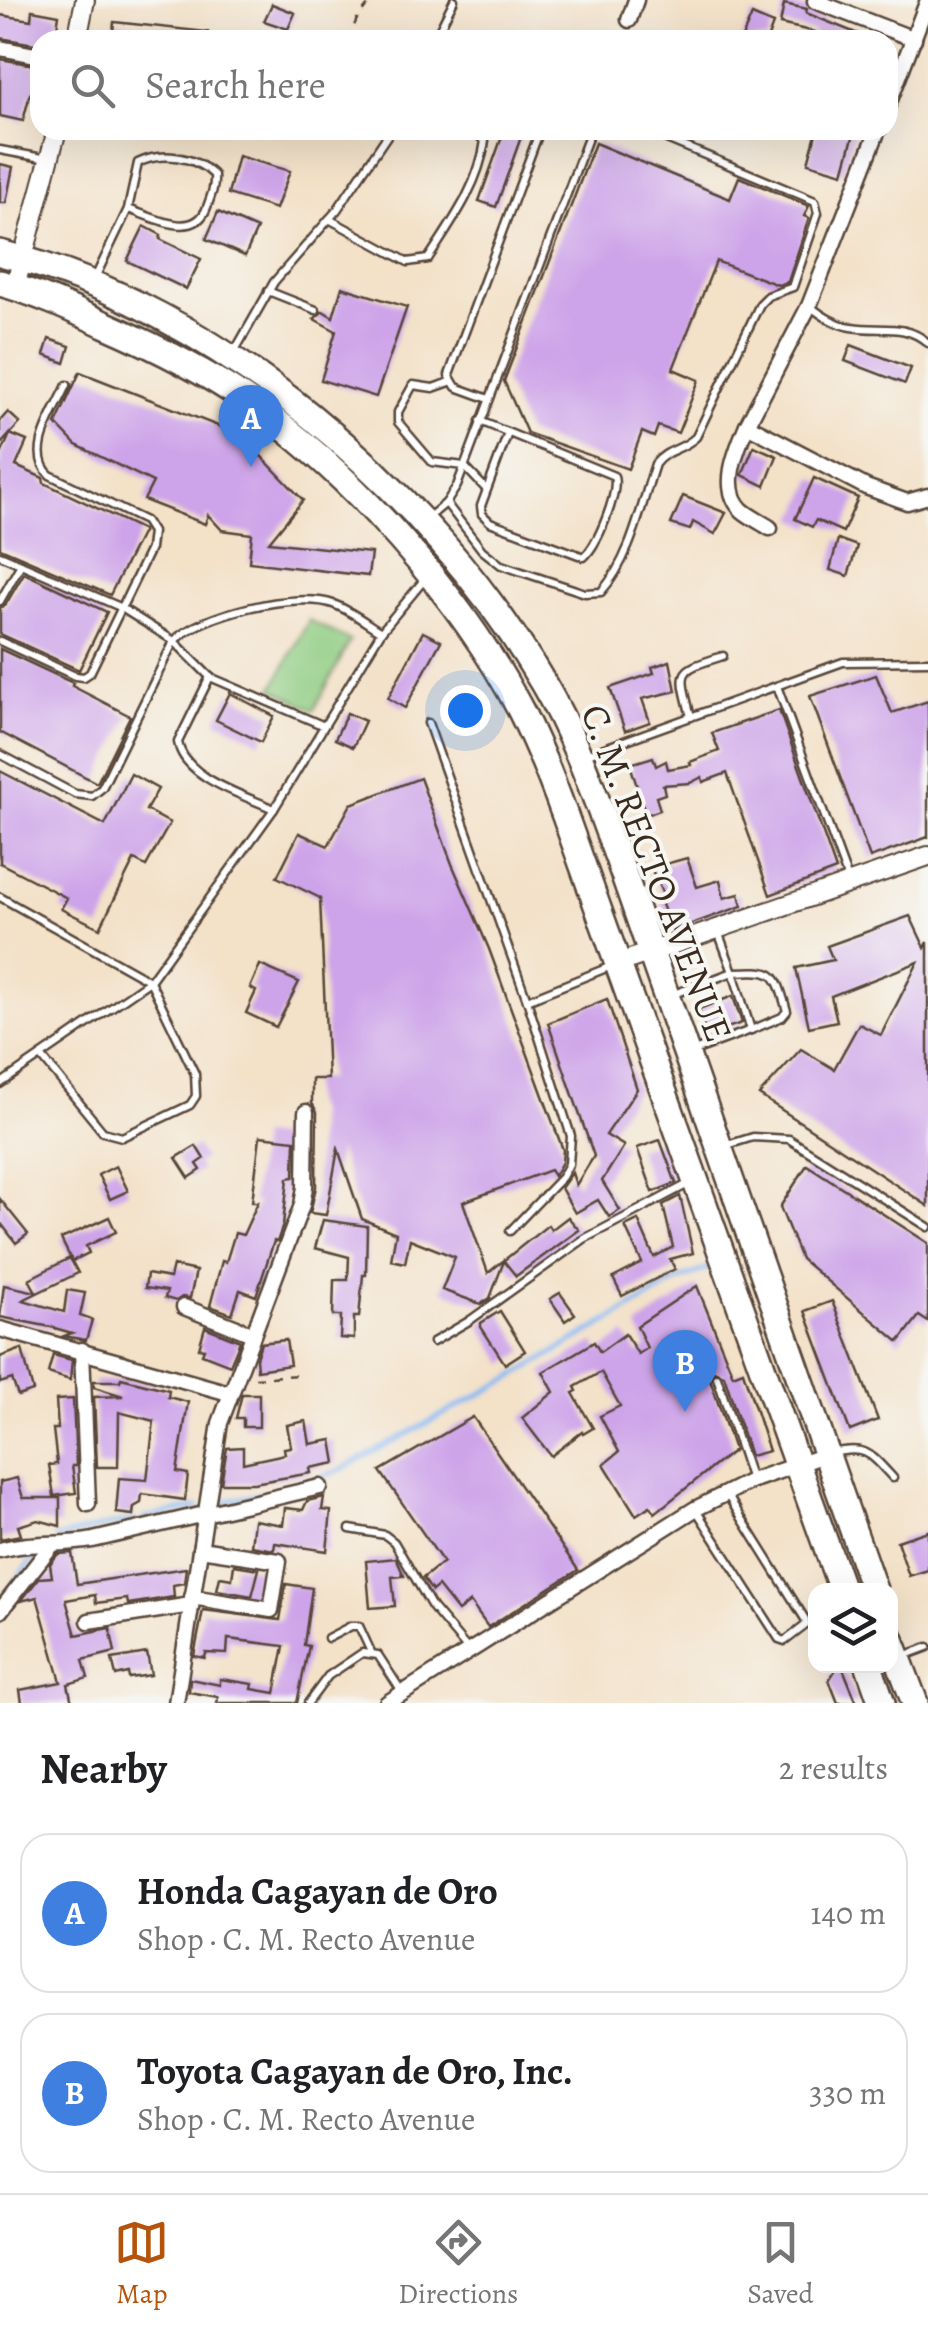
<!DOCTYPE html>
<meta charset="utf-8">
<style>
:root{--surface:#fff;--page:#f2f2f2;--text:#202124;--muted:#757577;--line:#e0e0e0;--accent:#b45309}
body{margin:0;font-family:Alegreya,serif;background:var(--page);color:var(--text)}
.controls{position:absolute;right:30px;bottom:30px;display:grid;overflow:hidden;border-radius:20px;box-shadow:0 10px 40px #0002}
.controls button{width:90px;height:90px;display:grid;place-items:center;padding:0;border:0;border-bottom:2px solid var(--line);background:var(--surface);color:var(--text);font:50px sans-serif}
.you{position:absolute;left:465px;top:710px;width:35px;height:35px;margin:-25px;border:8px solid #fff;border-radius:50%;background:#1a73e8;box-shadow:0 0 0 15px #1a73e833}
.badge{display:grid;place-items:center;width:65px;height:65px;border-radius:50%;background:var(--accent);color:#fff;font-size:32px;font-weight:700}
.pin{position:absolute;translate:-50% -82px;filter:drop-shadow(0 2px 5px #0008)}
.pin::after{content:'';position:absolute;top:52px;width:35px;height:30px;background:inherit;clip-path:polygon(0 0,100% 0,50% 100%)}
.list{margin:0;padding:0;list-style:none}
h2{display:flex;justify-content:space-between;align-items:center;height:130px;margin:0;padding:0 40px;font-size:42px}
h2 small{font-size:32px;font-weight:400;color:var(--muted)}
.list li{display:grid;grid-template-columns:65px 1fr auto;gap:30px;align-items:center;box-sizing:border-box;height:160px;margin:0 20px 20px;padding:0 20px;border:2px solid var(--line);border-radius:30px}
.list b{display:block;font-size:38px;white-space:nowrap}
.list p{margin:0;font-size:32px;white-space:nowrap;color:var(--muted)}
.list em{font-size:32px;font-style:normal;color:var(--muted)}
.icon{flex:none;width:55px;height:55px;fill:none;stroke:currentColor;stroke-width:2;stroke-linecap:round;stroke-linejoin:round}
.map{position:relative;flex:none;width:928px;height:1703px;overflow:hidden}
.search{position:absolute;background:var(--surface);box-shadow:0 10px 40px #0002;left:30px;right:30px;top:30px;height:110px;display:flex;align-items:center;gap:25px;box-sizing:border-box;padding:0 35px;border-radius:30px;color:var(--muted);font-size:38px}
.sheet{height:490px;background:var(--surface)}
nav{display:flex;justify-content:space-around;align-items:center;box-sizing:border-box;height:140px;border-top:2px solid var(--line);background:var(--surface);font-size:28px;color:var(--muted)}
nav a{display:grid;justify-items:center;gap:5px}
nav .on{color:var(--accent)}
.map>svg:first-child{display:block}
.green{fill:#8fcc82;stroke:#657b50;stroke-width:2.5}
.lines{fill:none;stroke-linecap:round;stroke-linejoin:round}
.stream{stroke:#87b9f4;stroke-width:5}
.building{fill:#cda3e9}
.lane-casing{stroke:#574538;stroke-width:11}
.street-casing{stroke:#574538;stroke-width:19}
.secondary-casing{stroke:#574538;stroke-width:22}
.highway-casing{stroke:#574538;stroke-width:30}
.path{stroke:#574538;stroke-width:2.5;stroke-dasharray:8 8;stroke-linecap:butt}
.lane{stroke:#fff;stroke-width:6}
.street{stroke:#fff;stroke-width:14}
.secondary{stroke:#fff;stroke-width:18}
.highway{stroke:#fff;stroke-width:25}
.labels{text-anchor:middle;stroke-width:8;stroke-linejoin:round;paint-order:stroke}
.street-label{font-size:38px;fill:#3b2a1e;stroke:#f6f6f2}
</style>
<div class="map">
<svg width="928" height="1703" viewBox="0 0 928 1703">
<rect width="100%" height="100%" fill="#f6f6f2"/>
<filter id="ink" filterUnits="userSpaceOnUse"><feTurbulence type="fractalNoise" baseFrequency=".01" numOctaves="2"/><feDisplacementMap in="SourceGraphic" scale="20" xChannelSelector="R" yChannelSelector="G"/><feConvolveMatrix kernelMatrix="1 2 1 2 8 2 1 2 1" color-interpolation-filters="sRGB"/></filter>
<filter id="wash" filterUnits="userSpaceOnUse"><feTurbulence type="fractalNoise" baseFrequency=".0048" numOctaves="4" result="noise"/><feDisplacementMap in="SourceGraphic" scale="40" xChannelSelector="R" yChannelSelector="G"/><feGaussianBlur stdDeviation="2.25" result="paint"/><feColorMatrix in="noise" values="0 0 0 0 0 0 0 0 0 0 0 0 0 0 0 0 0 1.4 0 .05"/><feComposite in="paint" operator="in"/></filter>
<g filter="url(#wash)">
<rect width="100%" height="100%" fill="#f3e1c8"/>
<polygon class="green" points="309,620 350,641 314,710 273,688"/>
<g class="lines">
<g class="stream">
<polyline points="302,1484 340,1470 509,1379 677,1281 711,1267"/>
<polyline points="213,1504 264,1493"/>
<polyline points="145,1518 198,1507"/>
<polyline points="56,1538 133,1520"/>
<polyline points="2,1599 37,1553"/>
</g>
</g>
<g id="blocks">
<g class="building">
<polygon points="272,4 295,13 288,29 264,21"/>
<polygon points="784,4 807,9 806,13 873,40 812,40 815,32 780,24"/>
<polygon points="32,10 59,15 55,40 40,40 40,45 0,38 0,15 31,20"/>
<polygon points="752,15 773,24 767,40 741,40"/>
<polygon points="114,22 208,32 208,40 112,40"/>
<polygon points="0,59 40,66 40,96 30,94 23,121 0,116"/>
<polygon points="817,130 855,130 843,173 808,163"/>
<polygon points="504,131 521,137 496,207 479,201"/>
<polygon points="595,143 730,199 739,177 809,206 804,216 809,218 788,282 778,285 716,261 673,369 699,380 678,433 658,426 654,437 642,432 628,469 527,433 504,381"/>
<polygon points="238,156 290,171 276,209 228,194"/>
<polygon points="0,164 13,167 6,203 0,203"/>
<polygon points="218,212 257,229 245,256 206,239"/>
<polygon points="144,226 161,235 160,239 201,259 186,289 127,261"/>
<polygon points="342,287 407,307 376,397 321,380 336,331 314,319 323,311 333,317"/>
<polygon points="49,339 70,346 65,363 44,355"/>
<polygon points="851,345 911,368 905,384 845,361"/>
<polygon points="80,372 241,435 303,500 269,542 371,553 368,576 249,562 252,534 222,530 208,515 205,524 144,500 153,482 76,445 56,424"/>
<polygon points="8,412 20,423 0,445 0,421"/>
<polygon points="10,434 27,441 16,466 43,478 44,483 143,530 110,595 0,548 0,457"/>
<polygon points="754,446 777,456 765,486 742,475"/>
<polygon points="814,478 858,498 843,532 816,520 812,527 795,519"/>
<polygon points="683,496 726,513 715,534 693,522 690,530 671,524"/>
<polygon points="838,539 857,546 848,576 830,570"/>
<polygon points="24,573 107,612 79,670 0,634 0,608 6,604"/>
<polygon points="423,632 441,641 405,708 388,698"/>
<polygon points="0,649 73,683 72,686 130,716 97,783 0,732"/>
<polygon points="670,661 676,691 642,699 650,722 625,731 610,688 654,673 652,667"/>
<polygon points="876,675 892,713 928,701 928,837 870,858 810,696"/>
<polygon points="230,693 274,716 261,742 216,720"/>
<polygon points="779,710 836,870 770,895 727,773 703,782 702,777 690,783 663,785 665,794 656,797 660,810 646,815 630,764 653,757 656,766 666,761 668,769 691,765 690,762 719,751 712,733"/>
<polygon points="347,713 365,721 353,747 335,739"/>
<polygon points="0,771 105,825 131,774 158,789 146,810 170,823 146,866 134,860 100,928 61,909 67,898 0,863"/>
<polygon points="420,778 452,864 489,949 563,1150 562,1162 554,1176 550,1170 463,1202 488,1273 548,1225 551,1230 568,1217 579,1230 516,1276 504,1261 490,1298 481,1304 442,1290 455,1257 410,1239 405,1263 391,1260 396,1233 362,1219 338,1149 326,1215 310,1213 316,1187 317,1112 312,1103 312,1079 328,1079 320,898 277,877 299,833 328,846 351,804"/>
<polygon points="687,858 697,887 720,880 724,898 739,894 742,906 672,931 660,899 664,897 651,868"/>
<polygon points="910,916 925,948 928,942 928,1206 759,1095 801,1049 834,1069 859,1024 881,1035 918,962 831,996 837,1021 809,1027 796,968 833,960 827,946"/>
<polygon points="260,965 299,982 276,1027 246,1013 256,991 250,988"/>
<polygon points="733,996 742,1023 706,1035 699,1009"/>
<polygon points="607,999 637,1089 606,1135 624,1146 602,1181 620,1210 609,1217 598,1200 575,1213 561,1188 572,1173 576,1185 594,1156 548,1023"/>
<polygon points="260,1136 295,1140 294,1177 288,1178 283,1225 277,1242 274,1241 256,1296 240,1290 232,1314 210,1306 222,1261 226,1262 235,1233 243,1235 258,1202 252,1202"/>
<polygon points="660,1140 676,1183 653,1192 637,1148"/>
<polygon points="196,1146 204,1159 197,1164 201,1170 189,1178 176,1158"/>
<polygon points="807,1165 928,1243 928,1322 919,1316 899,1342 801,1259 780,1207"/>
<polygon points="116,1166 128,1191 110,1199 98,1175"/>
<polygon points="680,1196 693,1253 670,1259 675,1269 622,1296 613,1278 642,1263 625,1226 638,1220 654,1257 673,1247 663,1205"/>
<polygon points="0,1199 28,1234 16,1243 0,1222"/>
<polygon points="109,1217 116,1232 86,1246 89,1253 72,1261 61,1239"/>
<polygon points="323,1220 367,1226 366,1275 363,1275 359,1317 354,1317 354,1339 340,1338 341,1316 333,1316 334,1280 348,1280 349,1257 315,1248"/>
<polygon points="70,1258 78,1273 23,1300 64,1312 67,1290 85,1293 80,1316 92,1320 86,1340 64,1336 72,1333 51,1327 0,1317 4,1285 36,1292 29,1279"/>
<polygon points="173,1266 196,1271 190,1298 182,1297 176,1301 165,1298 167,1291 145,1288 147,1274 170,1278"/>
<polygon points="697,1286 733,1375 743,1371 769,1451 750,1456 724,1375 714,1371 710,1379 734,1450 655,1513 650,1506 636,1515 604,1464 619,1452 600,1416 620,1406 601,1372 575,1387 577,1391 573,1393 593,1428 583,1434 582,1432 551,1456 522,1418 554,1392 543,1372 594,1342 600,1352 625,1334 638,1354 647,1348 637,1326"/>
<polygon points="560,1293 575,1314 565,1321 550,1299"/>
<polygon points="832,1301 878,1420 850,1431 805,1311"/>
<polygon points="500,1311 525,1351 505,1364 481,1327 481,1323"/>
<polygon points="205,1327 240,1341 230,1365 202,1354 204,1349 199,1348"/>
<polygon points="286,1340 290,1365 257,1370 256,1358 261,1343"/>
<polygon points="22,1349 33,1391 18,1396 12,1379 0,1383 0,1357"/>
<polygon points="53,1355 72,1360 70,1380 48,1373"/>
<polygon points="121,1378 169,1390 168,1397 188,1402 177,1472 188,1474 185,1500 142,1494 141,1503 134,1507 133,1515 116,1513 119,1478 147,1480 154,1421 119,1412 118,1467 97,1467 94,1397 123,1396 94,1387 94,1381 120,1381"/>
<polygon points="242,1394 259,1394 259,1427 243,1427 243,1418 236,1418"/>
<polygon points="73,1399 76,1466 72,1466 76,1493 54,1496 49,1465 57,1464 53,1429 58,1429 56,1400"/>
<polygon points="473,1417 578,1570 488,1627 470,1602 458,1611 438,1586 432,1591 427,1584 423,1578 443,1562 380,1471"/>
<polygon points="306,1421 310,1444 332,1440 336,1463 310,1468 311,1473 254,1483 221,1483 227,1448 243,1447 243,1463 285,1454 284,1448 291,1447 287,1425"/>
<polygon points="17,1478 23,1498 60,1498 60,1526 38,1520 18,1526 21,1535 0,1539 0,1482"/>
<polygon points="324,1497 322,1510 331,1511 327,1551 275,1543 274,1550 251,1546 254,1520 283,1525 285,1508 303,1510 307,1501"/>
<polygon points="928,1531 928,1570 909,1576 897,1541"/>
<polygon points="72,1553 77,1584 186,1568 184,1583 173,1585 174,1597 128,1604 127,1599 96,1603 95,1595 66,1600 76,1635 110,1628 115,1652 83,1660 88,1678 68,1684 72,1703 22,1703 20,1690 61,1682 37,1597 21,1601 39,1578 52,1577 50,1564 58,1554"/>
<polygon points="396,1558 404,1576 392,1577 395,1606 370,1608 366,1561"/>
<polygon points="234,1565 259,1569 252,1596 217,1590 220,1577 232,1579"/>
<polygon points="286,1584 312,1588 304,1645 309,1646 297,1703 217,1703 218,1697 189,1692 190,1679 220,1685 220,1679 253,1684 252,1689 275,1693 284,1646 228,1639 227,1654 206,1653 205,1658 194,1656 203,1610 280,1620"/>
<polygon points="147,1653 151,1675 129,1678 128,1673 116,1676 112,1659"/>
<polygon points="838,1666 842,1666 857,1703 838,1703 829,1680"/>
</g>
</g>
</g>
<g filter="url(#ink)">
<use href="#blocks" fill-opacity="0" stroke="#574538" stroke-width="2.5"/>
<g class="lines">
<g class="lane-casing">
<g id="lane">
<polyline points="434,40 454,0"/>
<polyline points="0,150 48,159"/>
<path d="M 329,219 L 408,262 L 428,259 C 452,222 479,185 485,141 L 472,130"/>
<path d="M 94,280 L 128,209 L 138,163 C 161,151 195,156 214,175 C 215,187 211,196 207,207 C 195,241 153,217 128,209"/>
<polyline points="268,291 316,310"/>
<path d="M 810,306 C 822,316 836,325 852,327 C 879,332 905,322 928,343"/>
<polyline points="233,354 274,282 337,210 391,130"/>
<polyline points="450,382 433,388 413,385 398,412 398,422 432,462 464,466 486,489"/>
<polyline points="489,399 456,387 449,375 540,130"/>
<path d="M 480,421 L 614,476 C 619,493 598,544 584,557 L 490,522 L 482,514 L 481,506 L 508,433"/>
<path d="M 446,503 L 482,550 L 501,565 L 585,593 L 601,592 C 631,559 641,506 655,464 C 668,448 681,451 696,437 L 760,304 L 768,296 L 793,287 L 818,213 L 815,201 L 664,138"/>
<polyline points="429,517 446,503 457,486 591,130"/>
<path d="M 0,555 L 120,607 L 174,641 L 210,677 L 178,742 C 184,778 244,795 274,809"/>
<polyline points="0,601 21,564"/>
<path d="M 0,641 L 75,676 L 84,677 L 90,673 L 150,549 L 152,532 L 145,521 L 50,475 C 25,452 56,411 67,385"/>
<polyline points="210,677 322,725"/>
<polyline points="777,686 849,882"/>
<path d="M 691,717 C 679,669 676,671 723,656"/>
<polyline points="428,723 527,1000 571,1136 569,1164 562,1177 510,1231"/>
<path d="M 0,754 L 75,794 L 92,796 L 102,788 L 174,641 C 199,614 298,591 333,604 C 350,610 366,623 381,632"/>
<polyline points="585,755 843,662 928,661"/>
<polyline points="0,897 150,981 195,1074 196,1096 190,1105 122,1137 103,1132 41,1056"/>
<path d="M 719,934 L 733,972 C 776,970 775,970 787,1011 L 782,1017 L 751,1030"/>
<polyline points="671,995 733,972 751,1030 694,1051"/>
<polyline points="527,1000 614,965"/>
<polyline points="0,1084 150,981 274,809 381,632 424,580"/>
<polyline points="724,1146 753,1137 789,1139 928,1227"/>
<polyline points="433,1342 469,1321 584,1239 690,1183"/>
<polyline points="717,1377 751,1480"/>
<path d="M 832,1453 C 866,1445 870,1453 893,1478"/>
<polyline points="696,1510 779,1639 785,1641 806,1625 805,1619 726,1493"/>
<polyline points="350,1529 385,1535 394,1542 432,1607 470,1652"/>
<polyline points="328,1638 351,1626 359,1626 371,1652"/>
<polyline points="904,1656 928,1647"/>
<polyline points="308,1703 328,1676 362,1653 378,1655 402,1692"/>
</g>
</g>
<g class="street-casing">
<g id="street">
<polyline points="815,1 914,39"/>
<polyline points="629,20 636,0"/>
<polyline points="0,48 40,56"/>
<polyline points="888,105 928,0"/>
<polyline points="878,130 809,306 747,425 866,487 907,502 928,496"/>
<path d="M 747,425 C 737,449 719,488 742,510 C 750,517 761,522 770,528"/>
<polyline points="184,1307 252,1334"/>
<polyline points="0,1329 229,1393"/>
<polyline points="82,1350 88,1504"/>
<path d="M 0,1550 C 30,1541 62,1546 93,1540 L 320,1487"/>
<polyline points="192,1597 271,1610 279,1561 200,1549"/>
<polyline points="0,1611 52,1545"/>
<polyline points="89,1621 191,1605"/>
<polyline points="176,1703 220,1423 302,1205 305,1187 306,1112"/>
<polyline points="387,1703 695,1509 751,1481 825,1455"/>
</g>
</g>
<g class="secondary-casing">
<g id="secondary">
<polyline points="77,40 85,0"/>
<polyline points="15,287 57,130"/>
<polyline points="619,963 928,856"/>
</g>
</g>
<g class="highway-casing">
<g id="highway">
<path d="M 0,253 C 218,308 431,491 543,683 C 575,737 596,799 618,858 L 874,1590"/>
<path d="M 0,283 C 37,293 71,309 106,325 C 154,346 203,370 246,400 C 351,471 463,599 521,711 C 538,745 552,780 565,816 L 842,1590"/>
<polyline points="890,1637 915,1703"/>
<polyline points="869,1666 882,1703"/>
</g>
</g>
<g class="path">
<polyline points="348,40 357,19 372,0"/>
<polyline points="255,1378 299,1375"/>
</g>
<use href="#lane" class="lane"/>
<use href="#street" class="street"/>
<use href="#secondary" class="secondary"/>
<use href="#highway" class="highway"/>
</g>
</g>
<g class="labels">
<g class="street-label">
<text transform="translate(657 873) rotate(69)" y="13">C. M. RECTO AVENUE</text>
</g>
</g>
</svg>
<div class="controls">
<button><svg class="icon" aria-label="layers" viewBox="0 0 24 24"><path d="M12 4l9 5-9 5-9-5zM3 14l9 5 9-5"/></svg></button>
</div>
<div class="you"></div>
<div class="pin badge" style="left:251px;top:467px;background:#3f7fe0">A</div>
<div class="pin badge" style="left:685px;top:1412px;background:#3f7fe0">B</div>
<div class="search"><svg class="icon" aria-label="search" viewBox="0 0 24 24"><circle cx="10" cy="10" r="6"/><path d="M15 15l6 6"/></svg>Search here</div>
</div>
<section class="sheet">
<h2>Nearby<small>2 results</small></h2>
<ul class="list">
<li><span class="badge" style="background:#3f7fe0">A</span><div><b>Honda Cagayan de Oro</b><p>Shop · C. M. Recto Avenue</p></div><em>140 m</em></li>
<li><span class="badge" style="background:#3f7fe0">B</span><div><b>Toyota Cagayan de Oro, Inc.</b><p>Shop · C. M. Recto Avenue</p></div><em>330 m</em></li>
</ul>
</section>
<nav>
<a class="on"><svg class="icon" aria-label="map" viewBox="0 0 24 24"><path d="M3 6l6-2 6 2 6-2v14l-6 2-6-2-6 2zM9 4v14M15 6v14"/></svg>Map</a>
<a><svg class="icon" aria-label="directions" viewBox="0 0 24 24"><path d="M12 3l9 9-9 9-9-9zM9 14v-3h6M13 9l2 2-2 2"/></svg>Directions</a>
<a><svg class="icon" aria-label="saved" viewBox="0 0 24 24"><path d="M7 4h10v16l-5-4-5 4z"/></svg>Saved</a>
</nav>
